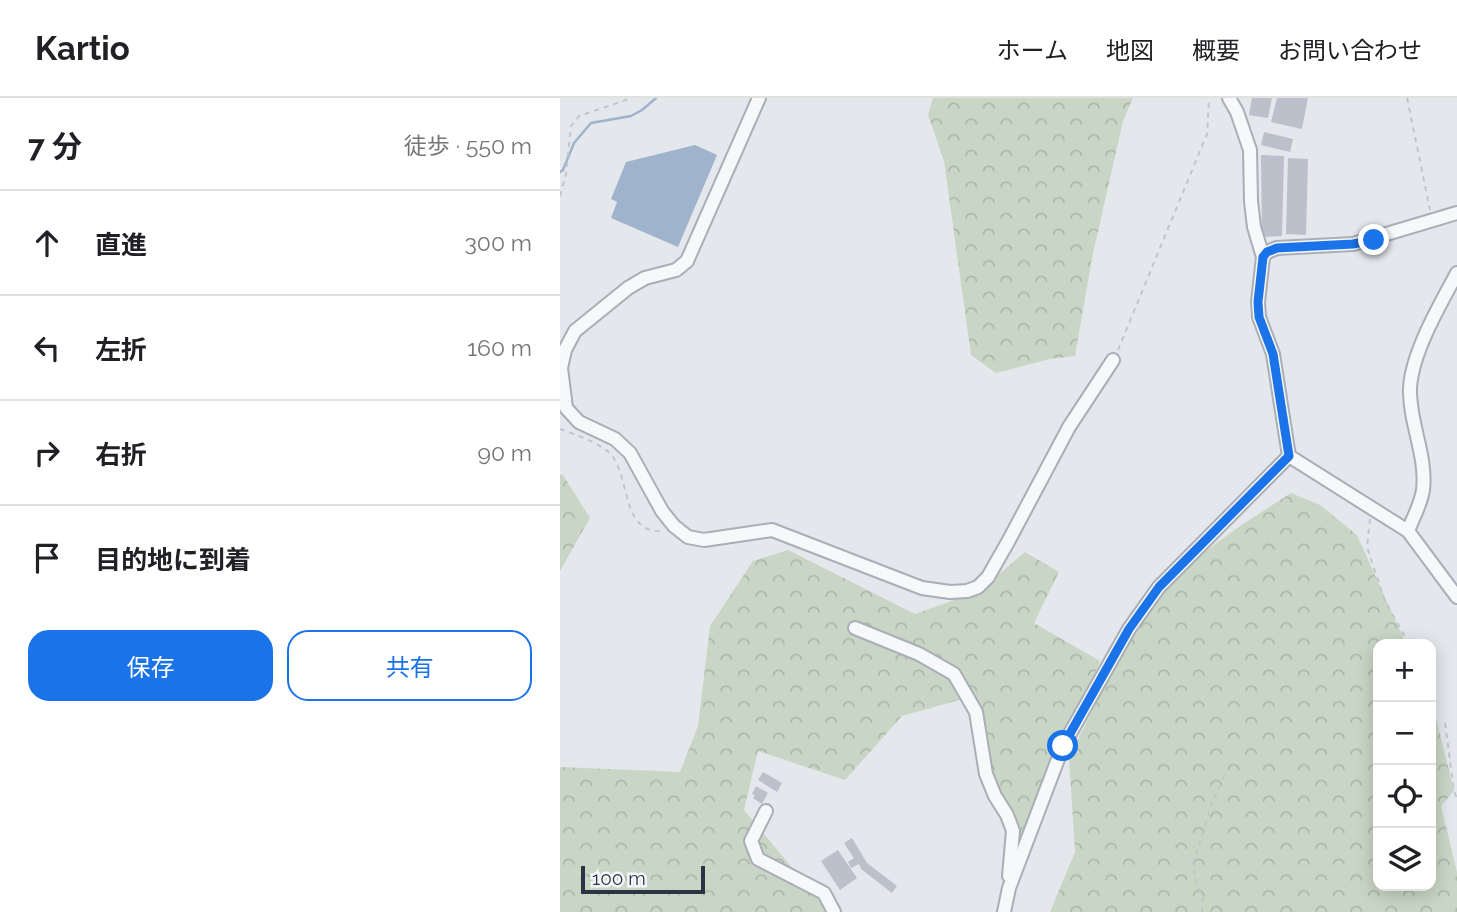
<!DOCTYPE html>
<html lang="ja">
<meta charset="utf-8">
<style>
:root{--surface:#fff;--page:#f6f6f6;--text:#202124;--muted:#757577;--line:#e0e0e0;--accent:#1a73e8}
body{margin:0;font-family:Raleway,"Noto Sans JP",sans-serif;background:var(--page);color:var(--text)}
.controls{position:absolute;right:21px;bottom:21px;display:grid;overflow:hidden;border-radius:14px;box-shadow:0 4px 18px #0003}
.controls button{width:63px;height:63px;display:grid;place-items:center;padding:0;border:0;border-bottom:2px solid var(--line);background:var(--surface);color:var(--text);font:35px sans-serif}
.scale{position:absolute;left:21px;bottom:18px;width:124px;box-sizing:border-box;padding-left:7px;border:4px solid #2b3445;border-top:0;font-size:19px;line-height:24px;white-space:nowrap;color:#2b3445;-webkit-text-stroke:5px #f4f6f9;paint-order:stroke}
.stop{position:absolute;width:21px;height:21px;margin:-16px;border:5px solid #1a73e8;border-radius:50%;background:#fff}
.stop.end{background:#1a73e8;border-color:#fff;box-shadow:0 2px 7px #0008}
.list{margin:0;padding:0;list-style:none}
h2{display:flex;justify-content:space-between;align-items:center;height:91px;margin:0;padding:0 28px;font-size:30px}
h2 small{font-size:23px;font-weight:400;color:var(--muted)}
.list li{display:grid;grid-template-columns:46px 1fr auto;gap:21px;align-items:center;box-sizing:border-box;height:105px;padding:0 28px;border-top:2px solid var(--line)}
.list b{display:block;font-size:26px;white-space:nowrap}
.list em{font-size:23px;font-style:normal;color:var(--muted)}
.actions{display:flex;gap:14px;padding:21px 28px}
.actions a{flex:1;padding:16px 0;border:2px solid var(--accent);border-radius:21px;text-align:center;font-size:24px;color:var(--accent)}
.actions .main{background:var(--accent);color:#fff}
.icon{flex:none;width:38px;height:38px;fill:none;stroke:currentColor;stroke-width:2;stroke-linecap:round;stroke-linejoin:round}
.map{position:relative;flex:none;width:897px;height:814px;overflow:hidden}
header{display:flex;align-items:center;gap:42px;box-sizing:border-box;height:98px;padding:0 35px;background:var(--surface);border-bottom:2px solid var(--line)}
header strong{font-size:33px}
nav{display:flex;gap:38px;margin-inline-start:auto;font-size:24px}
main{display:flex}
aside{flex:1;background:var(--surface)}
.map>svg:first-child{display:block}
.forest{fill:url(#forest-crowns)}
.water{fill:#9fb4cc}
.lines{fill:none;stroke-linecap:round;stroke-linejoin:round}
.stream{stroke:#9fb4cc;stroke-width:2.5}
.building{fill:#bbc0ca}
.minor-casing{stroke:#a9aeb7;stroke-width:16}
.path{stroke:#c2c5cb;stroke-width:2;stroke-dasharray:5 5;stroke-linecap:butt}
.minor{stroke:#f7f8fa;stroke-width:12}
.route{stroke:#1a73e8;stroke-width:9}
</style>
<header>
<strong>Kartio</strong>
<nav><a>ホーム</a><a>地図</a><a>概要</a><a>お問い合わせ</a></nav>
</header>
<main>
<aside>
<h2>7 分<small>徒歩 · 550 m</small></h2>
<ul class="list">
<li><svg class="icon" aria-label="ahead" viewBox="0 0 24 24"><path d="M12 20V5M6 11l6-6 6 6"/></svg><div><b>直進</b></div><em>300 m</em></li>
<li><svg class="icon" aria-label="left" viewBox="0 0 24 24"><path d="M17 20v-9H6M10 6l-5 5 5 5"/></svg><div><b>左折</b></div><em>160 m</em></li>
<li><svg class="icon" aria-label="right" viewBox="0 0 24 24"><path d="M7 20v-9h11M14 6l5 5-5 5"/></svg><div><b>右折</b></div><em>90 m</em></li>
<li><svg class="icon" aria-label="arrive" viewBox="0 0 24 24"><path d="M6 21V4h12l-3 4 3 4H6"/></svg><div><b>目的地に到着</b></div></li>
</ul>
<div class="actions"><a class="main">保存</a><a>共有</a></div>
</aside>
<div class="map">
<svg width="897" height="814" viewBox="0 0 897 814">
<defs>
<pattern id="forest-crowns" width="20" height="18" patternUnits="userSpaceOnUse" patternTransform="scale(1.75)"><rect width="20" height="18" fill="#c9d6c5"/><path d="M2 6a3 3 0 1 1 6 0M12 15a3 3 0 1 1 6 0" fill="none" stroke="#adb8ab"/></pattern>
</defs>
<rect width="100%" height="100%" fill="#e4e7ec"/>
<g class="forest">
<polygon points="373,0 573,0 563,23 532,160 515,258 490,261 436,275 411,257 384,63 368,17"/>
<polygon points="0,376 3,377 30,420 0,473"/>
<polygon points="731,395 760,407 797,437 846,546 818,546 818,788 871,788 871,599 894,693 881,708 897,774 897,814 490,814 515,754 509,659 545,588 604,484 680,428"/>
<polygon points="228,452 355,516 419,493 465,454 499,474 474,525 540,563 472,730 452,761 454,722 431,683 403,601 342,618 285,682 198,653 184,712 269,814 0,814 0,669 120,674 138,628 150,528 193,463"/>
</g>
<polygon class="water" points="135,47 157,57 118,149 51,120 57,104 51,101 66,64"/>
<g class="lines">
<polyline class="stream" points="0,74 3,72 14,45 31,25 71,18 82,12 96,0"/>
</g>
<g class="building">
<polygon points="692,0 712,0 708,20 689,17"/>
<polygon points="717,0 748,0 742,31 711,24"/>
<polygon points="704,34 733,41 730,54 701,47"/>
<polygon points="701,57 724,58 722,138 702,139"/>
<polygon points="728,60 748,61 746,137 726,136"/>
<polygon points="203,674 222,685 217,694 198,682"/>
<polygon points="196,688 208,695 202,706 193,700 195,697 192,696"/>
<polygon points="292,740 307,765 337,788 332,795 301,771 299,766 291,770 288,764 294,760 284,745"/>
<polygon points="278,752 297,780 280,792 261,763"/>
</g>
<g class="lines">
<g class="minor-casing">
<g id="minor">
<polyline points="199,0 127,163 116,172 85,180 68,190 15,233 5,252 1,270 6,310 19,324 55,341 70,355 102,413 114,428 128,439 144,442 212,432 362,490 390,494 407,493 418,489 428,479 449,442 509,329 553,262"/>
<polyline points="669,0 677,14 690,52 691,103 694,129 703,159 698,204 699,219 713,256 729,358 848,433 897,499"/>
<polyline points="703,159 707,154 717,150 793,146 897,115"/>
<path d="M 848,433 C 853,420 861,406 863,392 C 867,357 849,325 850,290 C 852,254 880,207 897,175"/>
<polyline points="295,530 359,556 394,576 416,614 426,676 435,698 447,717 453,733 449,778"/>
<polyline points="206,713 191,743 198,761 264,795 274,814"/>
<polyline points="444,814 449,790 503,648 569,531 599,489 729,358"/>
</g>
</g>
<g class="path">
<polyline points="847,0 870,112"/>
<polyline points="0,98 6,76 11,28 19,18 72,0"/>
<polyline points="558,252 647,36 649,0"/>
<path d="M 0,331 C 14,336 44,346 53,359 C 70,383 62,437 104,433"/>
<polyline points="810,421 807,449 825,503 849,546"/>
<polyline points="885,625 894,693 897,701"/>
<polyline points="642,814 643,798 636,786 633,766 652,705 666,674"/>
</g>
<use href="#minor" class="minor"/>
</g>
<g class="lines">
<polyline class="route" points="503,648 569,531 599,489 729,358 713,256 699,219 698,204 703,159 707,154 717,150 793,146 814,142"/>
</g>
</svg>
<div class="controls">
<button>+</button>
<button>−</button>
<button><svg class="icon" aria-label="locate" viewBox="0 0 24 24"><circle cx="12" cy="12" r="6"/><path d="M12 2v4M12 18v4M2 12h4M18 12h4"/></svg></button>
<button><svg class="icon" aria-label="layers" viewBox="0 0 24 24"><path d="M12 4l9 5-9 5-9-5zM3 14l9 5 9-5"/></svg></button>
</div>
<div class="scale">100 m</div>
<div class="stop" style="left:503px;top:648px"></div>
<div class="stop end" style="left:814px;top:142px"></div>
</div>
</main>
